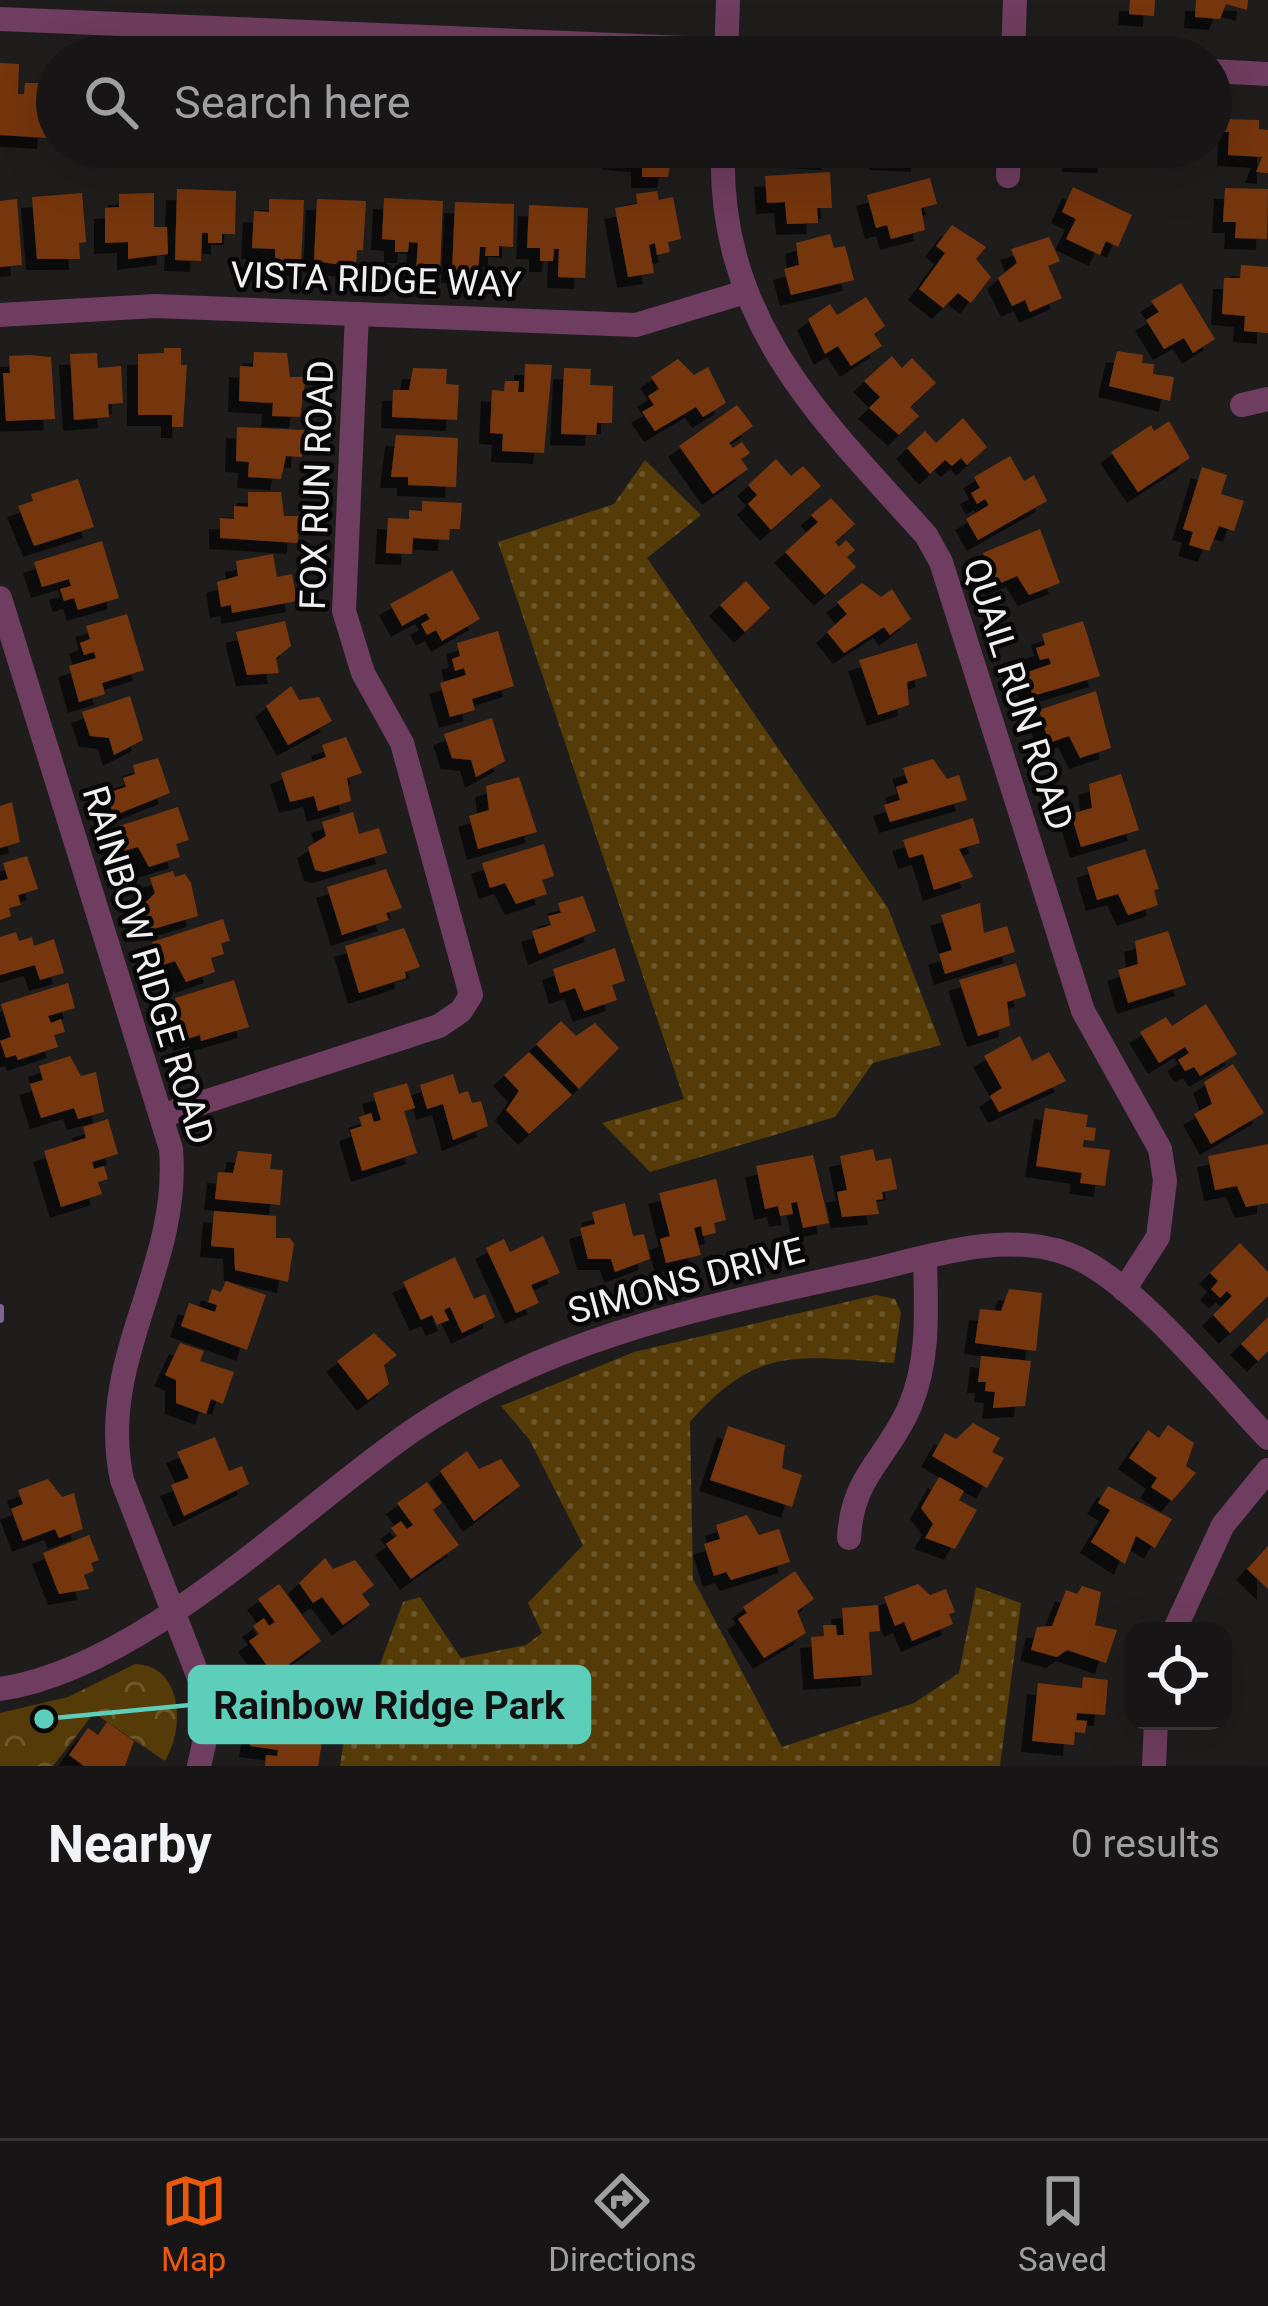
<!DOCTYPE html>
<style>
:root{--surface:#171515;--page:#242222;--text:#f1f3f6;--muted:#9e9fa0;--line:#363434;--accent:#ea580c}
body{margin:0;font-family:Roboto,sans-serif;background:var(--page);color:var(--text)}
.controls{position:absolute;right:36px;bottom:36px;display:grid;overflow:hidden;border-radius:24px;box-shadow:0 12px 48px #0002}
.controls button{width:108px;height:108px;display:grid;place-items:center;padding:0;border:0;border-bottom:3px solid var(--line);background:var(--surface);color:var(--text);font:60px sans-serif}
.list{margin:0;padding:0;list-style:none}
h2{display:flex;justify-content:space-between;align-items:center;height:156px;margin:0;padding:0 48px;font-size:51px}
h2 small{font-size:39px;font-weight:400;color:var(--muted)}
.icon{flex:none;width:66px;height:66px;fill:none;stroke:currentColor;stroke-width:2;stroke-linecap:round;stroke-linejoin:round}
.map{position:relative;flex:none;width:1268px;height:1766px;overflow:hidden}
.search{position:absolute;background:var(--surface);box-shadow:0 12px 48px #0002;left:36px;right:36px;top:36px;height:132px;display:flex;align-items:center;gap:30px;box-sizing:border-box;padding:0 42px;border-radius:66px;color:var(--muted);font-size:45px}
.sheet{height:372px;background:var(--surface)}
nav{display:flex;justify-content:space-around;align-items:center;box-sizing:border-box;height:168px;border-top:3px solid var(--line);background:var(--surface);font-size:33px;color:var(--muted)}
nav a{display:grid;justify-items:center;gap:6px}
nav .on{color:var(--accent)}
.map>svg:first-child{display:block}
.grass{fill:url(#grass-dots)}
.park{fill:url(#park-crowns)}
.lines{fill:none;stroke-linecap:round;stroke-linejoin:round}
.stream{stroke:#816397;stroke-width:8}
.building{fill:#753611;filter:url(#shadow)}
.minor{stroke:#6f3d5f;stroke-width:24}
.labels{text-anchor:middle;stroke-width:9;stroke-linejoin:round;paint-order:stroke}
.street-label{font-size:36px;fill:#f1efef;stroke:#080707}
.leader{fill:none;stroke:#5cceba;stroke-width:4.5}
.callout-dot{fill:#5cceba;stroke:#080707;stroke-width:4.5}
.callout{fill:#5cceba;stroke:#5cceba;stroke-width:4.5}
.callout-label{font-size:39px;text-anchor:middle;font-weight:bold;fill:#111}
</style>
<div class="map">
<svg width="1268" height="1766" viewBox="0 0 1268 1766">
<defs>
<pattern id="grass-dots" width="8" height="8" patternUnits="userSpaceOnUse" patternTransform="scale(3)"><rect width="8" height="8" fill="#543b07"/><path d="M2 2h.1M6 6h.1" fill="none" stroke="#6d582b" stroke-width="1.8" stroke-linecap="round"/></pattern>
<pattern id="park-crowns" width="20" height="18" patternUnits="userSpaceOnUse" patternTransform="scale(3)"><rect width="20" height="18" fill="#543b07"/><path d="M2 6a3 3 0 1 1 6 0M12 15a3 3 0 1 1 6 0" fill="none" stroke="#6d582b"/></pattern>
<filter id="shadow"><feDropShadow dx="-11" dy="11" stdDeviation="0" flood-color="#0009"/></filter>
</defs>
<rect width="100%" height="100%" fill="#1f1c1c"/>
<g class="grass">
<polygon points="645,460 701,515 647,558 888,908 941,1045 873,1063 835,1117 650,1172 602,1123 684,1099 498,542 614,504"/>
<path d="M 876,1295 L 895,1299 L 901,1313 L 894,1363 C 799,1357 758,1344 690,1422 L 693,1579 L 782,1747 L 914,1703 L 959,1673 L 976,1587 L 1021,1603 L 1000,1766 L 340,1766 L 353,1677 L 378,1670 L 403,1602 L 420,1597 L 461,1658 L 526,1645 L 542,1633 L 528,1603 L 583,1545 L 529,1439 L 501,1406 L 634,1352 Z"/>
</g>
<path class="park" d="M 135,1664 C 182,1665 186,1727 165,1761 L 94,1713 L 53,1766 L 0,1766 L 0,1713 L 68,1697 Z"/>
<g class="lines">
<polyline class="stream" points="0,1308 0,1319"/>
</g>
<g class="building">
<polygon points="1130,0 1155,0 1154,16 1129,14"/>
<polygon points="1196,0 1248,0 1247,10 1226,4 1220,19 1195,17"/>
<polygon points="0,63 19,64 18,94 24,94 25,83 38,83 37,94 51,95 48,138 0,135"/>
<polygon points="1219,119 1259,120 1259,129 1268,130 1268,173 1256,172 1262,157 1228,155 1229,132 1219,132"/>
<polygon points="615,147 673,147 668,177 642,177 642,161 614,159"/>
<polygon points="763,147 833,147 832,159 762,155"/>
<polygon points="881,147 923,147 922,161 880,159"/>
<polygon points="1073,147 1109,147 1109,162 1073,161"/>
<polygon points="830,172 832,208 817,208 818,223 787,224 785,202 767,203 765,176"/>
<polygon points="930,178 937,204 921,208 925,230 891,239 887,225 876,228 867,195"/>
<polygon points="1073,187 1132,215 1118,247 1106,241 1100,255 1066,239 1076,219 1062,212"/>
<polygon points="1225,188 1268,189 1267,239 1235,238 1236,222 1223,222"/>
<polygon points="177,189 236,191 235,234 222,234 222,243 208,243 208,233 202,233 201,261 175,260"/>
<polygon points="657,191 659,200 673,197 681,239 668,242 670,252 657,255 655,243 649,245 654,273 628,277 615,208 637,204 636,194"/>
<polygon points="82,193 86,242 79,243 80,259 37,259 32,197"/>
<polygon points="154,193 154,227 167,227 168,254 128,259 128,242 105,243 105,208 119,207 119,194"/>
<polygon points="384,198 443,201 440,272 416,271 418,243 409,242 408,252 395,252 395,240 382,239"/>
<polygon points="17,199 22,265 0,267 0,201"/>
<polygon points="269,199 304,200 301,265 275,264 275,249 252,248 254,211 269,212"/>
<polygon points="317,199 366,201 363,250 357,250 356,267 314,261"/>
<polygon points="455,202 514,204 513,247 499,246 499,256 485,256 486,247 480,247 478,273 452,272"/>
<polygon points="529,205 588,208 585,278 558,277 559,249 554,249 553,261 540,261 540,248 527,248"/>
<polygon points="952,225 986,247 976,259 991,277 971,303 958,293 943,308 919,289 945,253 936,246"/>
<polygon points="830,234 834,248 845,246 854,280 791,295 784,269 799,265 796,243"/>
<polygon points="1049,237 1060,261 1048,266 1062,298 1030,312 1025,300 1012,306 998,278 1017,263 1011,249"/>
<polygon points="1241,265 1268,267 1268,333 1244,331 1245,316 1222,314 1224,278 1240,278"/>
<polygon points="1181,283 1215,339 1193,353 1184,338 1164,349 1146,320 1159,312 1151,301"/>
<polygon points="866,297 885,326 874,334 882,346 851,366 838,346 825,354 808,319 830,304 837,315"/>
<polygon points="164,348 181,348 181,365 187,365 183,427 172,427 172,415 138,415 138,354 164,353"/>
<polygon points="1117,351 1143,355 1142,363 1154,364 1153,374 1174,377 1170,401 1109,386"/>
<polygon points="254,352 287,353 290,377 306,377 300,417 272,416 273,403 239,401 240,366 253,367"/>
<polygon points="97,353 98,368 121,366 123,403 108,404 109,417 74,420 70,354"/>
<polygon points="29,355 51,357 55,419 6,421 3,373 10,373 9,356"/>
<polygon points="892,356 902,368 912,358 936,383 910,407 919,416 899,435 869,408 880,397 864,381"/>
<polygon points="678,359 694,375 708,367 726,403 703,417 696,407 655,431 642,412 654,405 648,396 659,389 651,377"/>
<polygon points="525,364 552,365 544,453 502,451 503,434 490,433 492,390 504,391 505,381 519,381 518,392 524,392"/>
<polygon points="413,368 447,369 446,384 459,385 457,420 392,417 393,390 409,390"/>
<polygon points="564,368 591,369 590,385 613,386 612,423 597,423 596,435 561,434"/>
<polygon points="737,405 753,426 729,443 733,448 742,442 750,453 741,459 748,469 713,494 679,446"/>
<polygon points="963,418 987,447 967,465 961,458 952,466 945,460 930,474 907,448 925,431 936,443"/>
<polygon points="1169,421 1190,458 1138,492 1111,452 1151,425 1154,431"/>
<polygon points="237,427 304,430 302,457 286,456 281,479 248,477 249,462 236,461"/>
<polygon points="396,435 458,438 456,487 408,485 408,477 391,477"/>
<polygon points="1010,456 1024,481 1034,475 1047,501 978,540 966,519 989,505 985,499 977,504 971,493 980,488 974,477"/>
<polygon points="776,459 791,476 803,466 821,486 771,530 748,504 757,495 748,485"/>
<polygon points="1202,467 1227,475 1221,494 1244,501 1234,531 1219,526 1209,551 1189,545 1193,532 1183,529"/>
<polygon points="78,479 94,527 34,546 18,506 33,501 31,494"/>
<polygon points="248,492 281,492 284,516 299,516 298,543 220,538 220,518 234,519 234,506 248,507"/>
<polygon points="831,498 855,524 835,542 839,547 846,540 855,550 847,557 856,567 825,595 785,552 818,522 811,515"/>
<polygon points="422,501 462,503 460,529 450,529 449,540 413,538 412,554 386,553 388,518 409,519 409,510 422,511"/>
<polygon points="1040,529 1060,583 1029,595 1017,576 996,585 983,553"/>
<polygon points="102,541 119,598 78,610 74,598 64,601 60,589 71,586 69,579 42,587 34,562"/>
<polygon points="273,554 277,577 292,574 297,601 232,613 231,605 221,607 217,582 238,576 236,561"/>
<polygon points="452,570 480,619 442,641 436,630 427,635 421,624 430,619 426,613 402,626 390,604"/>
<polygon points="746,581 770,608 745,632 720,605"/>
<polygon points="862,583 881,597 892,589 911,619 890,635 884,627 844,653 827,632 847,614 837,602"/>
<polygon points="127,614 144,670 102,683 105,694 79,702 69,666 96,658 94,652 84,655 80,643 90,639 86,626"/>
<polygon points="285,621 291,646 276,658 279,673 247,675 236,632"/>
<polygon points="1083,621 1100,676 1033,696 1025,673 1051,664 1049,658 1040,660 1036,648 1045,645 1042,634"/>
<polygon points="498,631 514,686 472,699 475,710 450,717 440,683 466,675 464,668 455,671 452,659 460,656 457,643"/>
<polygon points="917,643 927,676 907,682 909,705 878,715 859,660"/>
<polygon points="291,686 299,700 319,697 332,721 288,745 266,706"/>
<polygon points="1096,691 1111,748 1080,758 1069,736 1049,743 1039,710"/>
<polygon points="130,696 143,740 114,755 109,738 90,736 82,712"/>
<polygon points="492,718 505,761 476,777 471,760 452,758 444,734"/>
<polygon points="346,737 362,773 347,778 351,801 318,811 314,796 290,802 281,773 326,757 322,745"/>
<polygon points="158,758 170,793 113,816 107,793 126,787 123,778 135,774 133,765"/>
<polygon points="933,759 947,779 959,775 967,800 890,822 884,805 900,800 896,787 908,783 903,768"/>
<polygon points="1121,774 1139,830 1081,847 1071,814 1092,808 1089,784"/>
<polygon points="519,777 537,832 478,849 469,816 489,810 486,786"/>
<polygon points="12,802 20,842 0,848 0,806"/>
<polygon points="178,807 189,840 176,844 180,857 149,867 138,847 124,851 116,827"/>
<polygon points="353,812 359,834 379,828 387,853 324,872 315,870 308,847 326,836 322,822"/>
<polygon points="973,818 980,843 959,849 973,877 934,890 923,854 909,858 903,840"/>
<polygon points="544,844 554,876 542,880 547,894 516,904 505,883 490,888 482,863"/>
<polygon points="1145,849 1159,889 1154,890 1158,905 1128,915 1118,894 1097,900 1087,867"/>
<polygon points="27,856 38,889 18,895 21,905 9,908 11,916 0,920 0,881 8,879 3,863"/>
<polygon points="386,869 402,908 386,913 389,920 342,935 327,887"/>
<polygon points="173,871 175,877 185,874 191,883 198,916 150,930 142,906 155,893 150,878"/>
<polygon points="583,896 596,931 539,954 532,931 551,925 548,916 561,913 558,903"/>
<polygon points="980,903 984,933 1007,926 1015,952 945,974 939,954 952,950 941,915"/>
<polygon points="223,919 230,941 221,943 224,954 211,958 215,972 186,982 175,961 160,966 152,942"/>
<polygon points="404,928 420,967 405,972 406,978 359,993 345,946"/>
<polygon points="1168,931 1186,985 1128,1003 1118,970 1138,964 1135,941"/>
<polygon points="16,932 19,941 32,937 34,946 54,939 64,973 40,980 35,965 0,975 0,937"/>
<polygon points="615,948 625,981 612,985 617,1000 584,1011 575,988 560,993 553,969"/>
<polygon points="1016,963 1026,996 1007,1002 1010,1026 978,1036 959,980"/>
<polygon points="234,980 249,1027 201,1041 200,1035 184,1040 175,998"/>
<polygon points="68,983 75,1008 48,1016 51,1023 61,1019 65,1032 54,1035 58,1047 18,1060 16,1055 6,1058 0,1041 11,1037 1,1004"/>
<polygon points="1206,1004 1237,1054 1200,1076 1194,1067 1185,1071 1178,1060 1189,1053 1185,1047 1159,1063 1140,1032 1166,1017 1172,1026"/>
<polygon points="561,1021 576,1036 595,1023 619,1048 579,1089 536,1044"/>
<polygon points="1020,1036 1032,1061 1049,1052 1066,1081 999,1112 990,1096 1002,1088 984,1056"/>
<polygon points="529,1052 572,1095 529,1134 506,1110 519,1091 504,1075"/>
<polygon points="70,1056 81,1076 96,1072 104,1112 78,1119 74,1108 41,1118 30,1084 43,1080 39,1066"/>
<polygon points="1233,1064 1264,1113 1211,1144 1194,1114 1212,1104 1204,1082"/>
<polygon points="453,1074 459,1094 468,1091 472,1103 481,1101 488,1126 453,1140 443,1104 427,1109 420,1085"/>
<polygon points="407,1083 415,1108 404,1111 417,1153 362,1171 350,1130 362,1126 359,1117 371,1113 374,1122 381,1120 373,1093"/>
<polygon points="1045,1108 1088,1115 1086,1127 1096,1128 1094,1141 1084,1140 1083,1147 1110,1150 1105,1186 1080,1183 1082,1173 1036,1166"/>
<polygon points="108,1119 118,1154 92,1162 94,1169 104,1166 108,1179 98,1182 102,1194 61,1207 44,1151 86,1138 83,1127"/>
<polygon points="1268,1144 1268,1203 1246,1207 1237,1186 1215,1190 1208,1156"/>
<polygon points="873,1149 876,1161 891,1158 897,1189 882,1192 883,1199 876,1200 879,1214 842,1217 837,1192 847,1190 840,1156"/>
<polygon points="238,1151 272,1154 270,1169 283,1170 280,1205 215,1199 218,1172 233,1173"/>
<polygon points="813,1155 829,1223 803,1228 797,1202 791,1203 793,1214 780,1216 778,1206 765,1209 756,1166"/>
<polygon points="716,1179 726,1220 714,1223 716,1233 703,1236 701,1226 694,1228 701,1255 666,1263 660,1239 670,1236 659,1193"/>
<polygon points="625,1203 633,1236 644,1234 650,1259 615,1272 611,1259 588,1259 580,1228 595,1224 592,1212"/>
<polygon points="214,1211 276,1216 276,1238 290,1238 294,1244 288,1282 235,1270 234,1248 211,1246"/>
<polygon points="543,1236 560,1273 531,1285 539,1303 516,1313 486,1248 504,1239 510,1252"/>
<polygon points="1240,1243 1268,1272 1268,1296 1230,1333 1213,1315 1232,1296 1227,1291 1220,1298 1211,1289 1218,1281 1210,1273"/>
<polygon points="455,1257 474,1299 485,1294 495,1317 462,1333 450,1307 444,1310 449,1320 437,1325 432,1315 421,1320 403,1282"/>
<polygon points="226,1281 266,1295 247,1350 181,1326 189,1303 215,1312 217,1305 208,1302 212,1289 221,1292"/>
<polygon points="1009,1289 1042,1293 1036,1351 975,1343 980,1309 1001,1311"/>
<polygon points="1268,1317 1268,1351 1258,1361 1241,1344"/>
<polygon points="374,1333 397,1355 384,1365 389,1384 368,1400 337,1361"/>
<polygon points="180,1343 204,1351 200,1361 234,1372 223,1404 211,1399 206,1414 176,1403 176,1380 165,1375"/>
<polygon points="981,1356 1031,1361 1025,1406 993,1408 995,1392 985,1391 986,1382 978,1382"/>
<polygon points="973,1423 1000,1438 992,1452 1004,1458 987,1488 932,1456 945,1433 956,1439"/>
<polygon points="1168,1425 1194,1443 1186,1466 1196,1473 1172,1501 1151,1487 1157,1478 1129,1458 1148,1430 1159,1438"/>
<polygon points="728,1426 785,1445 782,1468 802,1475 792,1507 710,1480"/>
<polygon points="215,1437 229,1471 242,1466 249,1484 184,1516 171,1485 189,1478 177,1452"/>
<polygon points="467,1451 479,1469 501,1459 520,1486 474,1521 440,1471"/>
<polygon points="939,1477 964,1491 959,1500 977,1510 955,1549 925,1538 933,1524 921,1508"/>
<polygon points="48,1479 62,1497 74,1493 83,1529 59,1538 55,1529 23,1541 11,1509 23,1504 18,1490"/>
<polygon points="427,1482 442,1503 433,1510 459,1545 411,1579 386,1544 397,1536 391,1528 401,1521 407,1529 413,1525 397,1503"/>
<polygon points="1108,1486 1172,1519 1155,1548 1136,1536 1125,1564 1091,1542 1110,1510 1098,1503"/>
<polygon points="747,1515 759,1535 779,1529 790,1562 731,1580 726,1572 714,1576 704,1544 720,1539 716,1525"/>
<polygon points="89,1535 99,1560 91,1563 94,1571 84,1575 89,1589 59,1594 43,1553"/>
<polygon points="1268,1546 1268,1589 1247,1569"/>
<polygon points="325,1558 333,1569 355,1560 374,1585 362,1594 370,1605 343,1625 322,1597 313,1603 299,1583"/>
<polygon points="795,1571 814,1599 797,1611 806,1633 764,1658 738,1619 747,1613 743,1607"/>
<polygon points="279,1584 321,1641 274,1675 249,1641 259,1634 253,1626 264,1618 269,1626 275,1622 258,1599"/>
<polygon points="918,1584 930,1595 946,1589 955,1612 949,1614 953,1624 912,1641 904,1622 895,1626 884,1597"/>
<polygon points="1082,1586 1101,1592 1095,1625 1117,1630 1106,1663 1067,1650 1057,1657 1031,1650 1037,1627 1052,1626 1066,1590 1077,1594"/>
<polygon points="878,1605 880,1631 869,1632 872,1675 814,1679 811,1637 824,1636 823,1625 836,1625 837,1635 844,1635 842,1608"/>
<polygon points="1083,1677 1108,1680 1105,1715 1077,1713 1076,1720 1087,1721 1085,1733 1075,1732 1074,1745 1032,1741 1038,1683 1082,1688"/>
<polygon points="254,1720 324,1731 318,1766 265,1766 266,1755 277,1756 278,1750 250,1746"/>
<polygon points="107,1722 134,1741 125,1766 84,1766 69,1755 88,1728 98,1735"/>
</g>
<g class="lines">
<g class="minor">
<polyline points="0,19 897,57"/>
<polyline points="726,57 728,0"/>
<polyline points="1013,57 1015,0"/>
<polyline points="1211,71 1268,74"/>
<path d="M 723,147 C 717,319 819,417 926,535 L 941,562 L 1083,1011 L 1160,1149 L 1165,1181 L 1158,1237 L 1124,1290"/>
<polyline points="1008,176 1009,147"/>
<polyline points="0,315 155,306 636,325 745,292"/>
<polyline points="1242,405 1268,399"/>
<path d="M 0,598 L 171,1149 C 181,1269 96,1359 122,1480 L 206,1696 L 209,1722 L 199,1766"/>
<polyline points="161,1116 439,1026 461,1011 471,995 402,743 363,673 344,611 357,314"/>
<path d="M 849,1538 C 852,1475 888,1458 910,1406 C 930,1358 926,1309 925,1258"/>
<polyline points="1174,1631 1223,1525 1268,1470"/>
<path d="M 0,1689 C 142,1668 294,1513 412,1431 C 549,1337 704,1307 863,1272 C 929,1257 1002,1230 1068,1254 C 1132,1277 1219,1387 1268,1438"/>
<polyline points="1154,1766 1156,1721"/>
</g>
</g>
<g class="labels">
<g class="street-label">
<text transform="translate(376 279) rotate(2)" y="13">VISTA RIDGE WAY</text>
<text transform="translate(316 485) rotate(-88)" y="13">FOX RUN ROAD</text>
<text transform="translate(1019 694) rotate(72)" y="13">QUAIL RUN ROAD</text>
<text transform="translate(149 965) rotate(73)" y="13">RAINBOW RIDGE ROAD</text>
<text transform="translate(686 1280) rotate(-15)" y="13">SIMONS DRIVE</text>
</g>
</g>
<path class="leader" d="M44 1719L190 1705"/>
<circle class="callout-dot" cx="44" cy="1719" r="12"/>
<rect class="callout" x="190" y="1667" width="399" height="75" rx="12"/>
<g class="callout-label">
<text x="389" y="1719">Rainbow Ridge Park</text>
</g>
</svg>
<div class="controls">
<button><svg class="icon" aria-label="locate" viewBox="0 0 24 24"><circle cx="12" cy="12" r="6"/><path d="M12 2v4M12 18v4M2 12h4M18 12h4"/></svg></button>
</div>
<div class="search"><svg class="icon" aria-label="search" viewBox="0 0 24 24"><circle cx="10" cy="10" r="6"/><path d="M15 15l6 6"/></svg>Search here</div>
</div>
<section class="sheet">
<h2>Nearby<small>0 results</small></h2>
<ul class="list">
</ul>
</section>
<nav>
<a class="on"><svg class="icon" aria-label="map" viewBox="0 0 24 24"><path d="M3 6l6-2 6 2 6-2v14l-6 2-6-2-6 2zM9 4v14M15 6v14"/></svg>Map</a>
<a><svg class="icon" aria-label="directions" viewBox="0 0 24 24"><path d="M12 3l9 9-9 9-9-9zM9 14v-3h6M13 9l2 2-2 2"/></svg>Directions</a>
<a><svg class="icon" aria-label="saved" viewBox="0 0 24 24"><path d="M7 4h10v16l-5-4-5 4z"/></svg>Saved</a>
</nav>
